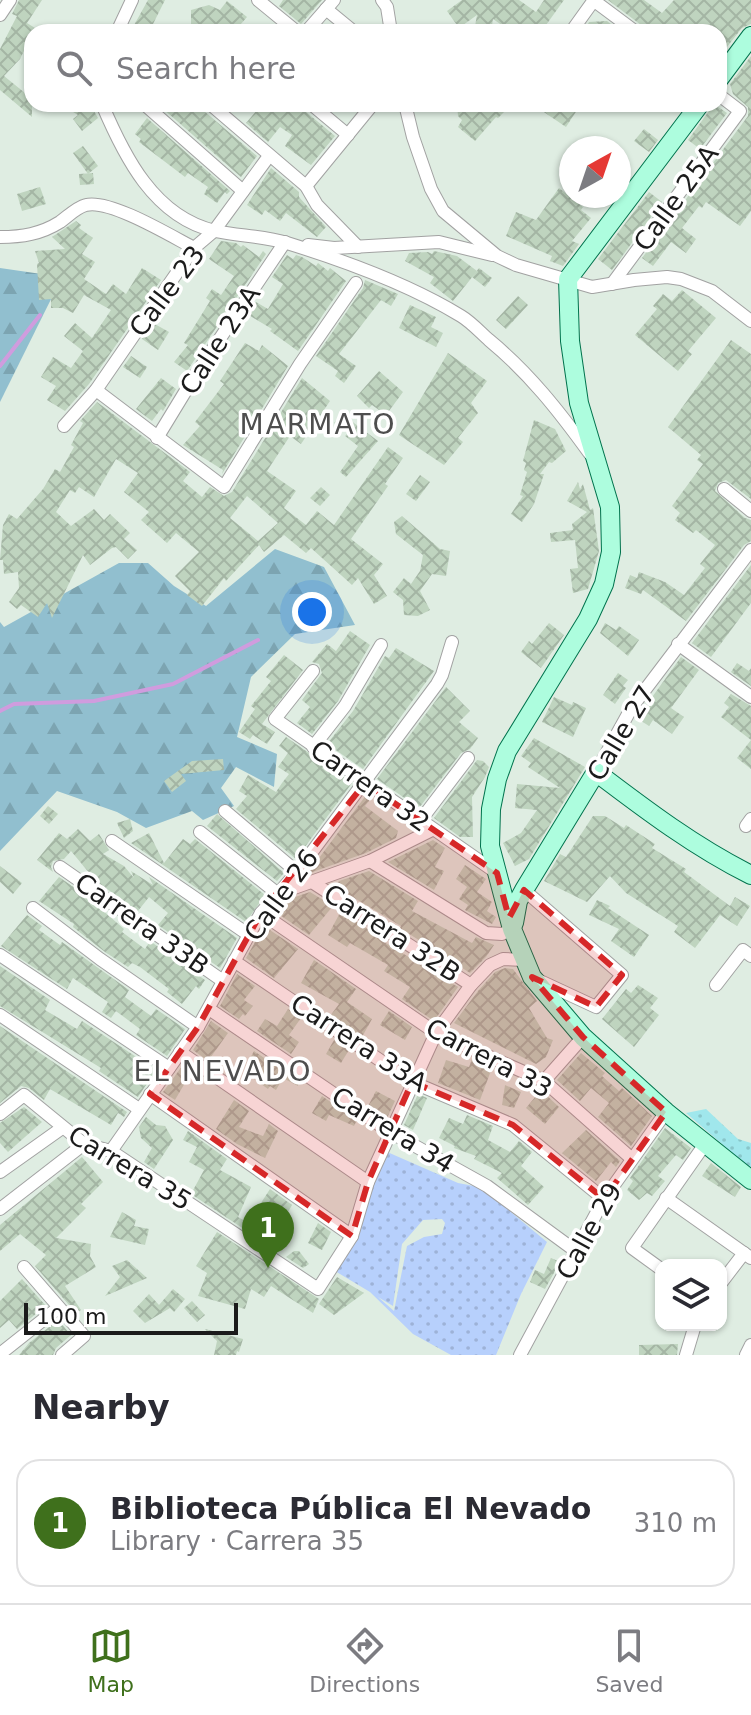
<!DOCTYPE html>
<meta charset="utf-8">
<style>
:root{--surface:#fff;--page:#f7f7f7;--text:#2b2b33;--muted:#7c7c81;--line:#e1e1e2;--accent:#3f701c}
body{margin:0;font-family:"DejaVu Sans",sans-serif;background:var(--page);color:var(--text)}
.controls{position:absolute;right:24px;bottom:24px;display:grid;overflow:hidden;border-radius:16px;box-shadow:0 2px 6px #0004}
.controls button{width:72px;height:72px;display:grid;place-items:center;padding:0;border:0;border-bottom:2px solid var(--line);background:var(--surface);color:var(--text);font:40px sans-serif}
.compass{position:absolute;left:559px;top:136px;width:72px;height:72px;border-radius:50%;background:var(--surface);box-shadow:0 2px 6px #0004;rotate:40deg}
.scale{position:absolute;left:24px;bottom:20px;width:214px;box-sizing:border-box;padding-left:8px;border:4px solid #1b1b1b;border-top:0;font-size:22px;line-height:28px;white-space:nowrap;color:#1b1b1b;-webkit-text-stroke:6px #fff;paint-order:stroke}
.you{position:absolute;left:312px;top:612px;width:28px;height:28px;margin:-20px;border:6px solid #fff;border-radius:50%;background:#1a73e8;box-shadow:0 0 0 12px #1a73e833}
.badge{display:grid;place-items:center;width:52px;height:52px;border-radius:50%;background:var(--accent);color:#fff;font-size:26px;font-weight:700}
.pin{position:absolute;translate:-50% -66px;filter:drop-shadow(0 2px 4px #0008)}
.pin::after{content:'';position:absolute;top:42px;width:28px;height:24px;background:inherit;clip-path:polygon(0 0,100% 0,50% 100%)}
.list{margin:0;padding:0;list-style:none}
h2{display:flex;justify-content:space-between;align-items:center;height:104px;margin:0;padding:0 32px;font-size:34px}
h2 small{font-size:26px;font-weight:400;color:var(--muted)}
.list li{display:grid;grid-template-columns:52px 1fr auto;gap:24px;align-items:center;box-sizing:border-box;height:128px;margin:0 16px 16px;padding:0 16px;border:2px solid var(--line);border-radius:24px}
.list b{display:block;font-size:30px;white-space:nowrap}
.list p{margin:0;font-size:26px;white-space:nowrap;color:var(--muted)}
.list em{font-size:26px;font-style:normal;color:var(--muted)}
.icon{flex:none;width:44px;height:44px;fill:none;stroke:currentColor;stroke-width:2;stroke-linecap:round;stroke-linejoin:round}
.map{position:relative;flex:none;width:751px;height:1355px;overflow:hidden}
.search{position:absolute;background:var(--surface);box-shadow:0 2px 6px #0004;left:24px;right:24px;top:24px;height:88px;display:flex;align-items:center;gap:20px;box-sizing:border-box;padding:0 28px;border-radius:24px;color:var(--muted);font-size:30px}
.sheet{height:248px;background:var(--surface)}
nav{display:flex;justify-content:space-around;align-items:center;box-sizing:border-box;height:112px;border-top:2px solid var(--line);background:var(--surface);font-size:22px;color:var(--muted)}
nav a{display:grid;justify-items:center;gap:4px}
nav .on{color:var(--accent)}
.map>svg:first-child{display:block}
.grass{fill:url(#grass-dots)}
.forest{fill:url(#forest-firs)}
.park{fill:url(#park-dots);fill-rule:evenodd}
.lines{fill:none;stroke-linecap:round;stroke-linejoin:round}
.stream{stroke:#d09cde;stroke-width:4}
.building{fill:url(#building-cross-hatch);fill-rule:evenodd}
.street-casing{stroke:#a2a2a2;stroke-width:14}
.secondary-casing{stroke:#00734d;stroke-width:20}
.street{stroke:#fff;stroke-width:12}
.secondary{stroke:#adfdde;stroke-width:18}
.marked{fill:#d62828;fill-opacity:0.2;stroke:#d62828;stroke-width:6;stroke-dasharray:16 10;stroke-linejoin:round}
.labels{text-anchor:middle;stroke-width:7;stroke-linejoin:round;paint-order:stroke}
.street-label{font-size:26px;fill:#1b1b1b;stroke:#fff}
.neighbourhood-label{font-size:28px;letter-spacing:2px;fill:#4e4e4e;stroke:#fff}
</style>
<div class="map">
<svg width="751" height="1355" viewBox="0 0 751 1355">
<defs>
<pattern id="grass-dots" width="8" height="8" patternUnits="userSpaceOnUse" patternTransform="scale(2)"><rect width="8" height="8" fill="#a0e7ec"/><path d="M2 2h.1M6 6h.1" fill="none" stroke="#89c6ca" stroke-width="1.8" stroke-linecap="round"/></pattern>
<pattern id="forest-firs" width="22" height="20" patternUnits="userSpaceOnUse" patternTransform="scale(2)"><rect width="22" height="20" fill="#91bfcf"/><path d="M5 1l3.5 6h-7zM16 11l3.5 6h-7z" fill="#7ca4b1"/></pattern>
<pattern id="park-dots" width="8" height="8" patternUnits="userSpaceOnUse" patternTransform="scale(2)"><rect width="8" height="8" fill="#b7d0fc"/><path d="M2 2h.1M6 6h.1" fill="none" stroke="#9db2d7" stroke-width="1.8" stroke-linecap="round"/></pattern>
<pattern id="building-cross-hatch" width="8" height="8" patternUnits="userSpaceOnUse" patternTransform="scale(2)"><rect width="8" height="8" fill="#bfd4bf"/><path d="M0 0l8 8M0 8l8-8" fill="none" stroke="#a4b5a4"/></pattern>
</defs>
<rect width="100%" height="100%" fill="#dfede2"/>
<polygon class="grass" points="706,1109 738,1139 751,1143 751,1169 686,1113"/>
<g class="forest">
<polygon points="0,268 62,277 0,402"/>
<polygon points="275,549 324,567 355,625 295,634 251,677 237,737 277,754 274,787 236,767 221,788 234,806 203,820 192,811 146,828 117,812 57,791 0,851 0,622 4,627 119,563 148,563 174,586 206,606"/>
</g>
<path class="park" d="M 385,1151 L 458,1183 L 490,1189 L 512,1213 L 547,1242 L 521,1294 L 496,1355 L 451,1355 L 413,1334 L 370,1292 L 335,1271 ZM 442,1219 L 445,1223 L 442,1234 L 424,1237 L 407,1246 L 394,1311 L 378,1297 L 393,1306 L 402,1244 L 423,1220 Z"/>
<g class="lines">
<g class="stream">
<polyline points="0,366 40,315"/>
<polyline points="0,711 14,704 94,701 173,684 258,640"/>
</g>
</g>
<g class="building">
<polygon points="19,0 42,0 27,23 35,28 20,59 4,76 25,93 32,85 32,117 0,90 0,49 17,16 12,14"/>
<polygon points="148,0 165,0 149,32 141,32 133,27"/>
<polygon points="283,0 322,0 301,24 279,6"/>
<polygon points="462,0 519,0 536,12 544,0 564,0 541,32 512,32 493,19 491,32 474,32 477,15 459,28 447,11"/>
<polygon points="608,0 644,0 662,13 674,0 751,0 751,24 742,28 719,57 719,32 662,32 653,26 649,32 645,32 641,25"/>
<polygon points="227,1 247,17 234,32 191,32 191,10 209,5 220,10"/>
<polygon points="607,21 621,32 584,32 589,22"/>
<polygon points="751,56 751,211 740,226 706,202 702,208 699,206 682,228 696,239 686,253 671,242 653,266 642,258 748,116 748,107 733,94 730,84"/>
<polygon points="60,104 90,104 98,118 82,131 73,119 78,115"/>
<polygon points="163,104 201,104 204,111 257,156 241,177 161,107"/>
<polygon points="262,104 302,104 305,111 335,136 311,165 285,146 292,135 280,127 268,142 246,123"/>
<polygon points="457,104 512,104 498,118 496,117 475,141 458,127 462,120 458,116"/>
<polygon points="532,104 581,104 566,127"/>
<polygon points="714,104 727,113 700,149 688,140"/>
<polygon points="147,118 230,191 227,194 225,192 217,203 204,194 208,187 188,173 185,177 139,142 141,139 135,134"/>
<polygon points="644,129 658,140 649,152 634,141"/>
<polygon points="83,146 98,166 88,174 73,153"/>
<polygon points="271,168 299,192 299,197 326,227 317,237 286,213 280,221 265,210 262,215 247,205"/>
<polygon points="93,173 94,184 80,185 79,174"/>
<polygon points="40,187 46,204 22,211 17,194"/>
<polygon points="559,188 583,207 581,210 591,218 572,241 579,244 563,266 550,261 552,256 506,236 516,212 536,220"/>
<polygon points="649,192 662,202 612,270 598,259"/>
<polygon points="76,221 81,225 79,228 93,238 82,254 95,262 84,279 106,294 113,284 126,294 142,268 161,280 89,384 65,411 47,400 56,386 41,377 53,357 71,368 83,351 64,336 75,323 92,338 111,310 84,295 73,313 63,308 51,308 51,299 39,300 37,264 39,263 35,251 65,249 52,237"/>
<polygon points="221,241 236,243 241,247 243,245 259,257 263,251 266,254 187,371 174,362 188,345 184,343 210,301 206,298 212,289 221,295 234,276 209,259"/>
<polygon points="434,251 457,256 477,271 453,301 430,283 434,277 405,261 409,253 428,252 432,254"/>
<polygon points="287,255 293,259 296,255 302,257 316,266 318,263 328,271 330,268 346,281 298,351 270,331 272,329 247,314 256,302 268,309 283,284 272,277"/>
<polygon points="479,268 492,278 485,287 472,277"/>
<polygon points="365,280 398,294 391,306 381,300 339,354 356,366 344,383 335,376 338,371 316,356 363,288"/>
<polygon points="682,290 716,318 688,351 692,354 678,371 635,335 657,309 653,306 663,294 672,301"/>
<polygon points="518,296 528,305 506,329 496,320"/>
<polygon points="410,305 436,317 431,327 443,333 436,347 399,328"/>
<polygon points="153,323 169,332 158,350 142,339"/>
<polygon points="731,340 751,354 751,499 726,480 718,483 715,491 745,518 751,520 751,541 744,545 686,621 643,590 641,594 625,588 630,575 637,578 639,572 665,582 684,595 705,568 700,564 715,545 696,530 693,533 675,520 680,513 672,506 703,464 697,460 701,455 668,427"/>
<polygon points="245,343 259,351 262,345 288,366 222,474 223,470 183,445 200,426 195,422 224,384 220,381"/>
<polygon points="448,353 487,381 471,403 478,413 458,438 463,442 444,465 399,435"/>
<polygon points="131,356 147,367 140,378 123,367"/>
<polygon points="379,371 403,392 386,415 372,405 369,408 357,396"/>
<polygon points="161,378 176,389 163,411 161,409 152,421 136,409"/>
<path d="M 302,378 L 330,401 L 301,444 L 290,436 L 267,471 L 296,491 L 284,508 L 306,525 L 317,511 L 334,525 L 388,447 L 403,458 L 385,484 L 388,486 L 351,539 L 383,564 L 374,575 L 387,596 L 374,604 L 358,578 L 352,585 L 311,548 L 306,553 L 284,535 L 264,552 L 259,545 L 226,581 L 224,578 L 202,606 L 187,595 L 190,591 L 175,576 L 199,552 L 176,533 L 167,543 L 141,520 L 149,512 L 124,492 L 138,473 L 116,459 L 94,497 L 79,487 L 75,493 L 70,490 L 56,512 L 71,526 L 94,509 L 104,520 L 110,514 L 130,533 L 124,539 L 137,550 L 128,559 L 116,547 L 112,548 L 90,565 L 83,555 L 52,618 L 47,603 L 38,617 L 21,605 L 17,609 L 9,602 L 19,588 L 18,572 L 4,574 L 3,560 L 0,560 L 3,525 L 9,514 L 17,519 L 43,489 L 55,469 L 60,472 L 74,447 L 71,445 L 83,423 L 80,421 L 97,402 L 190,472 L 183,481 L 202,497 L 210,487 L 224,496 L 232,492 ZM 247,496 L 278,523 L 258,541 L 230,518 Z"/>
<polygon points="342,414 378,441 346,477 340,472 358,446 345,436 348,433 334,423"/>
<polygon points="534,420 555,429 566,451 552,463 549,462 540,474 544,474 534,504 522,522 511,514 523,496 520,495 527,472 524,470 526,463 523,461"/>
<polygon points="420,475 430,482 416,501 406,494"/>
<polygon points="578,482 580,489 583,484 590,510 593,508 599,551 588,589 573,593 570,569 578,568 575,540 551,542 550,533 573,530 572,524 587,512 567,501"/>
<polygon points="321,487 330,495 320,506 310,498"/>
<polygon points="402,516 440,549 450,551 446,576 432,574 420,591 430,610 418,616 404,615 403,600 393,592 404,578 411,584 420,571 423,555 396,534 394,522"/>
<polygon points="751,565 751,603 711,657 692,643"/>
<polygon points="549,623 564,635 541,668 521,652 529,641 532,644"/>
<polygon points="605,623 616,630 619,626 639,640 628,656 600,633"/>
<polygon points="350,631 370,645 338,701 312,734 297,723 310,707 302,700 322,673 319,664 312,662 327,644 336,651"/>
<polygon points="396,648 434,671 363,769 327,744 353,711 385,656 389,658"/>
<polygon points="284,655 303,670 262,724 275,732 267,744 253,735 250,739 239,732 255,709 251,706 271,681 266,677"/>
<polygon points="681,657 699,670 671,708 684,717 672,734 653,720 649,726 637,718"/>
<polygon points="737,663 749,671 751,668 751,686 731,672"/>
<polygon points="618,673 628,680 623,686 626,688 615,704 603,695"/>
<polygon points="446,687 470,711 459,722 478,738 470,749 461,753 419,808 377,779"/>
<polygon points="731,694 751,706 751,769 737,758 751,740 721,717 729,707 724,703"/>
<polygon points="554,697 572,705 573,702 586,708 573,737 542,722"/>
<polygon points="286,737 352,783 296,859 236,809 247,796 239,791 248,775 276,792 282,783 289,774 278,767 288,753 279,746"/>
<polygon points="534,738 585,767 529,859 515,866 503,843 521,833 537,810 515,808 517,784 560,788 528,767 531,763 521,756"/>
<polygon points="223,759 224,770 181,774 186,781 172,792 164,781 192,761"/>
<polygon points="477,760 483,761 489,767 485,777 472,797 473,837 460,837 434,818"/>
<polygon points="367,794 372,797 365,806 398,831 396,838 366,853 307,874"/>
<polygon points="48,806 58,814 49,824 40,816"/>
<polygon points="217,814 284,873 277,881 207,826"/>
<polygon points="593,816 605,816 624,828 626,825 655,844 652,848 686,869 684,872 730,906 735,897 750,906 737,926 720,915 695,948 674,932 678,926 626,893 610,876 587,902 544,881 560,854 566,857"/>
<polygon points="130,819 133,831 124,838 117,823"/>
<polygon points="78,829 90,841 99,834 109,850 103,854 124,866 134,878 131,871 153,885 149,877 237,938 220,968 158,925 168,913 149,897 138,911 96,881 71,851 64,859 53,861 51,867 53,872 37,860 59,833 67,839"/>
<polygon points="149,833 164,863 183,839 190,844 195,839 265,895 246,922 131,843"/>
<polygon points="433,840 445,848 435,867 444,871 434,890 388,862"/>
<polygon points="465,865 486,879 477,892 492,902 487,911 496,917 492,924 465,910 468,905 459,899 467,887 456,879"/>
<polygon points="0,866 22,883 13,894 0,882"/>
<polygon points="369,871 418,901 412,911 472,943 476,937 494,945 486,957 470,973 400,928 401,926 336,887 339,881"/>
<polygon points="59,877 85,895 124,929 122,932 145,949 150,941 205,980 199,989 196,986 182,1004 167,992 169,989 140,967 132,963 128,967 105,952 73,927 74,924 39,901"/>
<polygon points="310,892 333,906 309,935 274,911 283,901"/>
<polygon points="597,900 610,906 608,908 649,935 634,957 611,941 619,929 589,915"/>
<polygon points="341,911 372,932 371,934 458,987 434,1021 402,999 410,987 384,971 388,965 350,943 347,947 328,935"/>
<polygon points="27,915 42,926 39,930 60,945 62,942 129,990 125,997 151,1016 156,1009 185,1029 167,1056 136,1035 140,1029 116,1011 111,1018 102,1012 108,1002 73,978 67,989 1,946"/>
<polygon points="264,926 298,949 274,978 246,958"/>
<polygon points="314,960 356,989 347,1002 372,1019 362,1037 330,1016 339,1004 301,983"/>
<polygon points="0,966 50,1000 45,1010 77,1029 82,1021 156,1070 138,1097 99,1071 101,1068 0,1006"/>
<polygon points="505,968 513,969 537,1001 529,1008 547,1038 553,1040 546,1057 536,1064 454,1023 478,991 495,972"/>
<polygon points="237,974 255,986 244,1000 253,1006 245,1016 243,1014 239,1019 220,1006"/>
<polygon points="638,985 658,998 650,1008 659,1015 634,1047 602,1019 626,989 631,993"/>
<polygon points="288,1009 301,1018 289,1035 299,1042 291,1054 257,1031 265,1019 277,1026"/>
<polygon points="389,1011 412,1027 405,1040 380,1025"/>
<polygon points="211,1021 228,1033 208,1061 193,1050"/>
<polygon points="0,1026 127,1112 124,1117 118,1113 111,1125 50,1089 44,1100 29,1088 21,1086 0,1103"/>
<polygon points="334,1040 349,1050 341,1063 326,1054"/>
<polygon points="254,1051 298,1081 298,1086 283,1078 276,1090 270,1086 268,1089 254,1079 261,1070 248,1062"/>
<polygon points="581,1053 605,1073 602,1076 619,1091 622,1088 652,1116 631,1146 598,1117 609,1103 591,1088 580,1101 557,1080"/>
<polygon points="472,1059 492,1068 480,1100 438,1083 446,1060 469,1067"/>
<polygon points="183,1065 192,1071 175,1100 163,1092"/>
<polygon points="505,1085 521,1092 514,1108 502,1105"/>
<polygon points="541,1090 559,1107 545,1124 526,1108"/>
<polygon points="376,1091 395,1101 387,1118 368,1106"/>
<polygon points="418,1094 427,1098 413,1130 404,1125"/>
<polygon points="322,1096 357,1120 354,1126 329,1115 326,1121 312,1113"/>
<polygon points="234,1100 249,1111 239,1127 263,1136 269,1124 278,1131 265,1158 237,1144 216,1129"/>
<polygon points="24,1107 42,1122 8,1152 0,1143 0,1123"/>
<polygon points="467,1115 493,1126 488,1140 510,1152 519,1141 532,1152 521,1166 544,1187 528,1205 497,1178 502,1173 474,1159 476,1156 454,1148 455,1146 439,1138 449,1118 463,1124"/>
<polygon points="146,1117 156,1125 165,1126 173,1140 154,1169 144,1162 152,1148 141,1138 139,1127"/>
<polygon points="665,1128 691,1148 683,1160 676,1155 658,1176 665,1181 652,1196 647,1193 639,1200 627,1190 633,1181 630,1178"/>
<polygon points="586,1130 620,1161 616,1167 611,1162 596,1181 562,1153"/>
<polygon points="188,1131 227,1159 220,1170 251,1187 238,1217 248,1223 270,1189 292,1205 287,1214 279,1209 262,1241 191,1194 204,1170 189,1162 197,1147 183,1140"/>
<polygon points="82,1157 103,1182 81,1204 86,1208 56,1238 91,1244 90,1256 96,1267 65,1286 81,1310 76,1313 35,1266 46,1255 20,1234 0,1251 0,1225"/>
<polygon points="711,1163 741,1187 735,1197 702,1176"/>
<polygon points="122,1212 136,1220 134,1226 149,1229 145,1245 110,1237"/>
<polygon points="318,1223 331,1232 322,1250 308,1243"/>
<polygon points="217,1232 319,1299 313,1313 271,1286 264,1297 251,1289 245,1309 198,1296 207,1273 196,1266"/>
<polygon points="294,1251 299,1251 309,1264 303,1268 286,1257"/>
<polygon points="551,1258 560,1262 545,1289 530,1282 535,1270 544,1274"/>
<polygon points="127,1260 147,1278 105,1296 120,1277 112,1266"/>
<polygon points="337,1277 364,1293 334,1315 319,1304"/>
<polygon points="22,1279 46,1306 17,1329 9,1320 0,1328 0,1301"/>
<polygon points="173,1289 185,1299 174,1312 170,1308 145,1323 133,1311 149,1294 159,1305"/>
<polygon points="192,1301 205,1315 197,1322 184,1308"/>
<polygon points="58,1320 71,1335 56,1348 53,1355 19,1355 29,1343"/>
<polygon points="205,1329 243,1339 239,1352 237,1351 236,1355 214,1355 217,1341"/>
<polygon points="678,1344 677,1355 639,1355 639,1345"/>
</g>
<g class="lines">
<g class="street-casing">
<g id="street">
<polyline points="258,0 297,32"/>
<polyline points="382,0 387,7 391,32"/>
<polyline points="593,0 636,32"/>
<polyline points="326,9 354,32"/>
<polyline points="0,15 10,0"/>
<polyline points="117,32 132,0"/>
<polyline points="306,32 334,0"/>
<polyline points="571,32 594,0"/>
<path d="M 102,104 C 124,156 154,217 215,231 C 239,236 264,236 287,243 C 342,260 412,286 461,316 C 471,322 480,332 489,340 C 529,373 559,411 590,454"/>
<polyline points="144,104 243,191"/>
<polyline points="210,104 306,186 317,205 358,247"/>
<polyline points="311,104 348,135"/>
<polyline points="405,104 413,137 431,189 443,211 497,256 516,265 592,287 634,280 667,277 681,279 712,291 751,321"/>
<polyline points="306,186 373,104"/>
<path d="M 0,237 C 22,237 41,234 60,222 C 67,217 77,207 86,205 C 110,199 171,236 194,248"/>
<polyline points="308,245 334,248 439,242 492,255"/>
<polyline points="612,284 740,111 719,95"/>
<polyline points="96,390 224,487 300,364 356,283"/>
<polyline points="64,426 96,390 194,248 214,231 269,156"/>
<polyline points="157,438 196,374 285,242"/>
<polyline points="724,489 751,511"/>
<polyline points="678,644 751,697"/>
<polyline points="313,671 275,719 497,873"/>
<polyline points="313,747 345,706 381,645"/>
<polyline points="596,772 632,707 751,550"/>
<polyline points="225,811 297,872"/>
<polyline points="420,821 468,758"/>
<polyline points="746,826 751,819"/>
<polyline points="200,832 278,894"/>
<polyline points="112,841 249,935"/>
<polyline points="370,861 486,933 502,934 512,929"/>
<polyline points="60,867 223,981"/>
<polyline points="312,882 471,985"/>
<polyline points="524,890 622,975 596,1007 538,980"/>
<polyline points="280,893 370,861 432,830"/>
<polyline points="33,908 100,959 198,1027"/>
<polyline points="261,913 436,1033 544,1081 631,1158"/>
<polyline points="0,955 169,1068"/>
<polyline points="234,961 412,1082 513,1125 604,1199"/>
<polyline points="716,985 743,950 751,956"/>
<polyline points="209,1009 390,1132 487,1186 577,1252"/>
<polyline points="0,1015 139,1109"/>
<polyline points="180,1052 368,1182"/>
<polyline points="544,1081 583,1037"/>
<polyline points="150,1094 352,1236"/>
<polyline points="0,1114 24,1095 84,1144 111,1151 318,1289 352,1236 368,1182 436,1033 471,985 490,965 503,959 523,960"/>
<polyline points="111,1151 198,1027 261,913 297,872 437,684 442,675 452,642"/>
<polyline points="0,1172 62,1128"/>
<polyline points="666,1198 751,1258"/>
<polyline points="0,1209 84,1144"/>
<polyline points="24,1267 84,1336 62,1355"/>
<polyline points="661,1269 632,1248 705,1144"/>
<polyline points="721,1283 744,1253"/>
<polyline points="0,1354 58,1308"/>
<polyline points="520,1355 604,1199 666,1112"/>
<polyline points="686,1355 695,1325"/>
<polyline points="746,1355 751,1345"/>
</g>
</g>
<g class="secondary-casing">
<g id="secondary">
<polyline points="719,79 751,36"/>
<polyline points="700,104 568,279 570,341 579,403 610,507 611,552 604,584 588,619 507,751 497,779 491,809 490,846 512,929 532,977 583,1037 666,1112 751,1180"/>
<path d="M 514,923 L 518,901 L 524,890 L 596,772 C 646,810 695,847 751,875"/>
</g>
</g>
<use href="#street" class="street"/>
<use href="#secondary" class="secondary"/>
</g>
<path class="marked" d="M 365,783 L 497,873 L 509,918 L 524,890 L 622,975 L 596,1007 L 532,977 L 583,1037 L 666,1112 L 604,1199 L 513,1125 L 412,1082 L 368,1182 L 352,1236 L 150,1094 L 198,1027 L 261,913 Z"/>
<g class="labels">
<g class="street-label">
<text transform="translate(676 198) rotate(-54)" y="9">Calle 25A</text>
<text transform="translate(167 291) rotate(-53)" y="9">Calle 23</text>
<text transform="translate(220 340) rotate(-57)" y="9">Calle 23A</text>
<text transform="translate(621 733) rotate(-59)" y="9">Calle 27</text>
<text transform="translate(370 786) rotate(35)" y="9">Carrera 32</text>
<text transform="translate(281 895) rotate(-54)" y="9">Calle 26</text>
<text transform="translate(142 924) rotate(35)" y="9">Carrera 33B</text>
<text transform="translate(392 933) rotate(33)" y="9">Carrera 32B</text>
<text transform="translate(359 1043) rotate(33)" y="9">Carrera 33A</text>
<text transform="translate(489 1058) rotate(28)" y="9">Carrera 33</text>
<text transform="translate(393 1130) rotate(32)" y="9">Carrera 34</text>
<text transform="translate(130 1168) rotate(31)" y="9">Carrera 35</text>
<text transform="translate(589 1231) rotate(-61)" y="9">Calle 29</text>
</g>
<g class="neighbourhood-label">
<text x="318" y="434">MARMATO</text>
<text x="223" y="1081">EL NEVADO</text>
</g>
</g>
</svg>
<div class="controls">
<button><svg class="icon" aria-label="layers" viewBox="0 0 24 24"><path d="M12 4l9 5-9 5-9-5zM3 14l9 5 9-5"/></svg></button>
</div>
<svg class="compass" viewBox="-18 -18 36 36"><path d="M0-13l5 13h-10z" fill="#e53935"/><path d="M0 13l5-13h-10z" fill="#7c7c81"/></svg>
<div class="scale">100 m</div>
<div class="you"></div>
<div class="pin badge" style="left:268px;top:1268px">1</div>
<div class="search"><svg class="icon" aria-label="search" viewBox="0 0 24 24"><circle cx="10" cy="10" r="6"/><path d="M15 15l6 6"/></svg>Search here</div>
</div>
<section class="sheet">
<h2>Nearby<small></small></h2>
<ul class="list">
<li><span class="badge">1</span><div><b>Biblioteca Pública El Nevado</b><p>Library · Carrera 35</p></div><em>310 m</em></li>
</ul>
</section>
<nav>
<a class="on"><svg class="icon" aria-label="map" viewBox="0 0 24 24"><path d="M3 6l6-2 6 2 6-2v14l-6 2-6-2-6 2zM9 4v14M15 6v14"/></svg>Map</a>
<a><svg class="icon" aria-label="directions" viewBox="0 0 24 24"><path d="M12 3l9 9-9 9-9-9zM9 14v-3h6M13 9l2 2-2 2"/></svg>Directions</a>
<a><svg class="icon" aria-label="saved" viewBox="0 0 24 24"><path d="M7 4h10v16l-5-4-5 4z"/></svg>Saved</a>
</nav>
